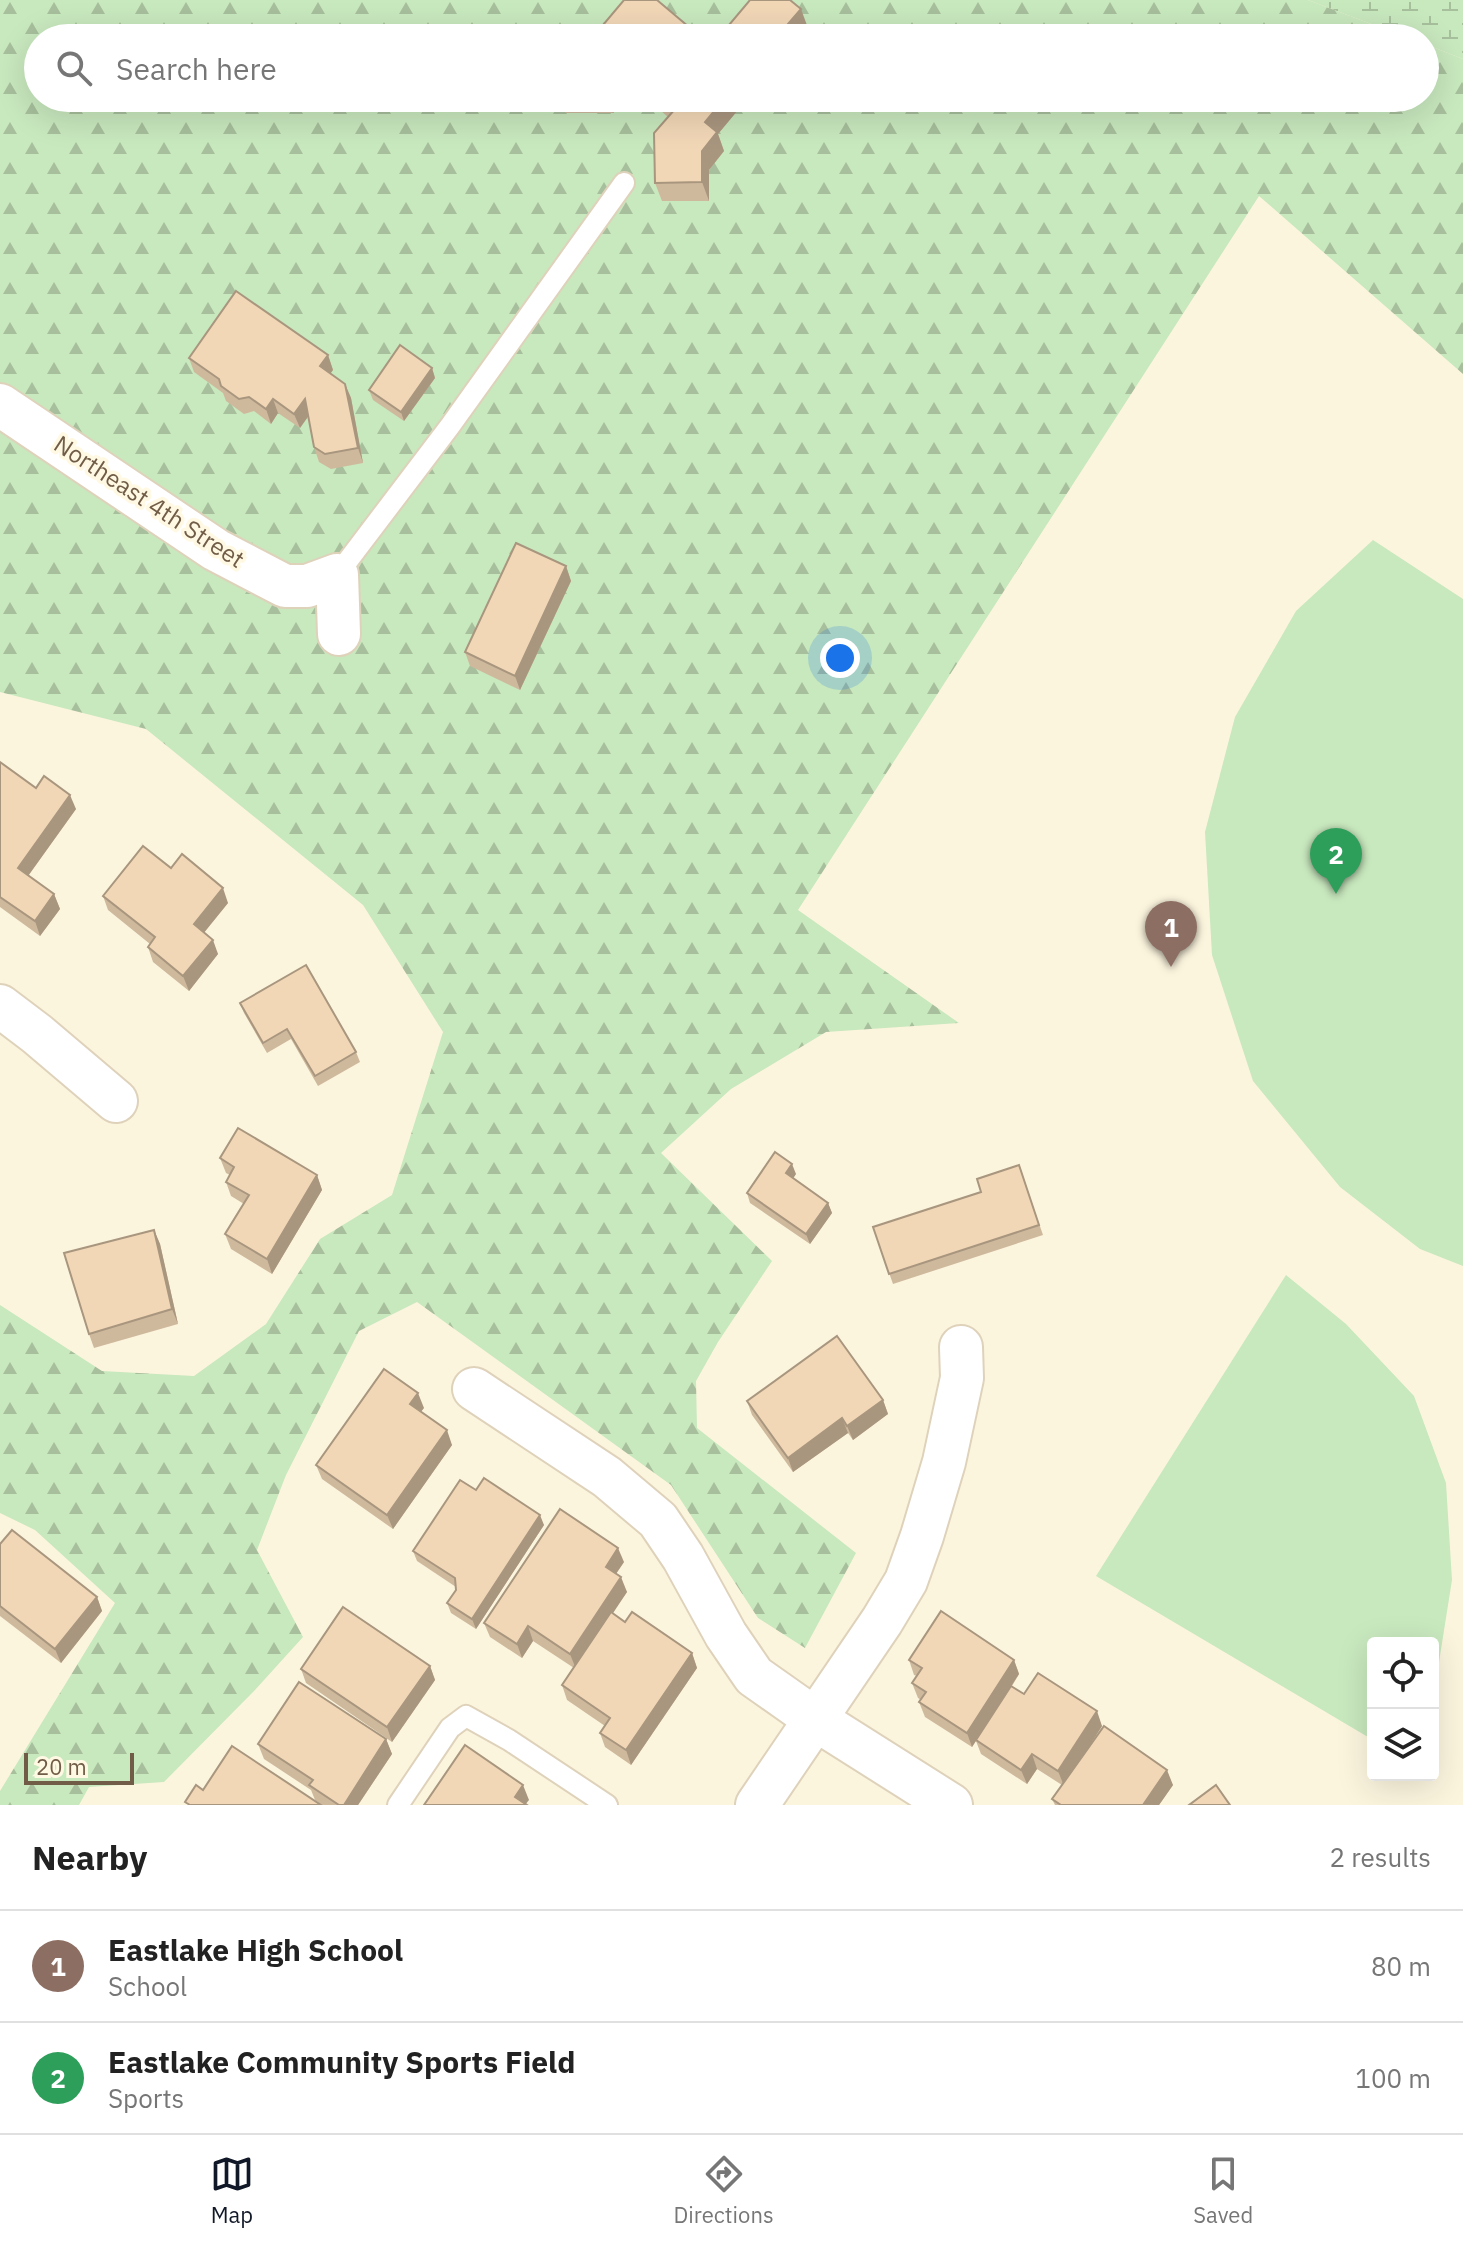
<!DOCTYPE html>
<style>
:root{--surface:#fff;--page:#f2f2f2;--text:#222;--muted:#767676;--line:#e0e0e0;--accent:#111827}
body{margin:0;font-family:"IBM Plex Sans",sans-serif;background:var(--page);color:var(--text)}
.controls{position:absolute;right:24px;bottom:24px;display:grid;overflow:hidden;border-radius:8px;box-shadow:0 8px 32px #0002}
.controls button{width:72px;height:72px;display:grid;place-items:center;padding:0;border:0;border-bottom:2px solid var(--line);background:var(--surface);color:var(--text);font:40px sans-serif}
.scale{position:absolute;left:24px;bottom:20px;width:110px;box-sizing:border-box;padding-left:8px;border:4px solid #715d47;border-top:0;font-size:22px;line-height:28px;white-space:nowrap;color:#715d47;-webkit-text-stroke:6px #fff9e4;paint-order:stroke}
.you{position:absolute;left:840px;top:658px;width:28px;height:28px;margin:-20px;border:6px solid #fff;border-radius:50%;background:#1a73e8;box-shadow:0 0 0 12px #1a73e833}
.badge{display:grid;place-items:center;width:52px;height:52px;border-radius:50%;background:var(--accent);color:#fff;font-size:26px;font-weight:700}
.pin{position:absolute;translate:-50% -66px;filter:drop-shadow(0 2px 4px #0008)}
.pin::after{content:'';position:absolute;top:42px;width:28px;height:24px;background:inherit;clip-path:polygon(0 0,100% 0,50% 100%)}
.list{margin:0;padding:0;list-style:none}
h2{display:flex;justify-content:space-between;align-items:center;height:104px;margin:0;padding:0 32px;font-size:34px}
h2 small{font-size:26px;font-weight:400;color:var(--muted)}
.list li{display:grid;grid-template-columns:52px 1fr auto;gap:24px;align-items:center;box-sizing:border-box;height:112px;padding:0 32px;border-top:2px solid var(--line)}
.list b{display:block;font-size:30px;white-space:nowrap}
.list p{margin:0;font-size:26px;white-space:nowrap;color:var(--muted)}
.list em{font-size:26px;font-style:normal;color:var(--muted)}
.icon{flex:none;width:44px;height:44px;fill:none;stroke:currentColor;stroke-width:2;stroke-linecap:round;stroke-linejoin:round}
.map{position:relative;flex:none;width:1463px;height:1805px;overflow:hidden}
.search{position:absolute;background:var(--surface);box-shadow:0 8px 32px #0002;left:24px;right:24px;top:24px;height:88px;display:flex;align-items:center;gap:20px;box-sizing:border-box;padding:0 28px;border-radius:44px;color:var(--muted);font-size:30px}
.sheet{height:328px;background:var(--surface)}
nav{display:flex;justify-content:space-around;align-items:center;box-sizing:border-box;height:112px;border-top:2px solid var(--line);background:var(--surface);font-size:22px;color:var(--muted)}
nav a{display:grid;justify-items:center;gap:4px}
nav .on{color:var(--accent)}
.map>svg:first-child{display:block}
.forest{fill:url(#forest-firs)}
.wetland{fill:url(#wetland-marsh)}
.pitch{fill:#c8e8be}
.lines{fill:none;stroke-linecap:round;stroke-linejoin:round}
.lane-casing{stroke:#dfd2bb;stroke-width:24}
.street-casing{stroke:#dfd2bb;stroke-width:46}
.lane{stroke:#fff;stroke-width:20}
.street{stroke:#fff;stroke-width:42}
.wall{fill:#cfb99d}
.shaded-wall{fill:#a9967f}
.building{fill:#f1d7b6;stroke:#a9967f;stroke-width:2}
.labels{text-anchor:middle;stroke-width:7;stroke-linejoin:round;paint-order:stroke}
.street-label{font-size:24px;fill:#715d47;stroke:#fff9e4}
</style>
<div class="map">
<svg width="1463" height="1805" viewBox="0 0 1463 1805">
<defs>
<pattern id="forest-firs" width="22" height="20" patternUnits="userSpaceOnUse" patternTransform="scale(2)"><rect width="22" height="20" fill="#c8e8be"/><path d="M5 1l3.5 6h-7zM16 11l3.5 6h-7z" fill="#a7bf9c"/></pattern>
<pattern id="wetland-marsh" width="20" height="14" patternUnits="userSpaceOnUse" patternTransform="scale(2)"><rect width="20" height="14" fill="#c8e8be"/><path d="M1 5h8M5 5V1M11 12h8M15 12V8" fill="none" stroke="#a7bf9c"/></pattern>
</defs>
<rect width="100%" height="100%" fill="#fcf5de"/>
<polygon class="forest" points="0,0 1308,0 1408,38 38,38 38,98 1425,98 1425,44 1463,59 1463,374 1259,196 798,910 959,1023 826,1032 731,1089 661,1153 772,1261 718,1342 696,1381 697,1428 856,1553 805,1648 758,1618 671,1485 417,1302 359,1331 286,1475 257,1550 303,1637 255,1690 164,1782 89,1787 79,1805 0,1805 0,1791 115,1603 35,1530 0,1513 0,1305 102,1371 194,1376 266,1324 320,1239 392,1195 443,1032 363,905 146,729 0,692"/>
<polygon class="wetland" points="1308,0 1463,0 1463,59 1425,44 1425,38 1408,38"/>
<g class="pitch">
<polygon points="1373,540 1463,599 1463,1266 1420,1249 1340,1187 1253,1081 1212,955 1205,832 1235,717 1296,611"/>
<polygon points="1286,1275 1346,1324 1414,1396 1446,1483 1452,1580 1439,1662 1433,1674 1433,1643 1373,1643 1373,1740 1096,1576"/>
</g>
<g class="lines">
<g class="lane-casing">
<g id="lane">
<polyline points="337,575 450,426 624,183"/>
<polyline points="398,1805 450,1728 466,1716 509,1740 607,1805"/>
</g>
</g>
<g class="street-casing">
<g id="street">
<polyline points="0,405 216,550 285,586 307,586 337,575 339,634"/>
<polyline points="0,1006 37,1034 116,1101"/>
<polyline points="474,1389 607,1477 658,1520 683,1557 726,1635 754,1676 815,1719 951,1805"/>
<polyline points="757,1805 882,1621 906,1581 922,1536 944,1462 962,1378 961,1347"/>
</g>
</g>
<use href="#lane" class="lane"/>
<use href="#street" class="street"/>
</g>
<g class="wall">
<polygon points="557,98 625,98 613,113 566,113 561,109"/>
<polygon points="646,98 748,98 718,134 724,151 709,170 709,201 662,201 655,183 668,117"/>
<polygon points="328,355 333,370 330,373 345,384 351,398 363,463 331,469 319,462 314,447 308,416 300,428 278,413 271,424 254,411 244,414 226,401 223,393 194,372 189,358"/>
<polygon points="432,368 435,378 404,421 373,400 369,390"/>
<polygon points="566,566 571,581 520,690 470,666 465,652"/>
<polygon points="0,762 36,788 76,809 28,876 54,894 60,909 40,936 0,907"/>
<polygon points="171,868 228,903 204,932 218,954 189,991 153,962 148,947 150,944 108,910 103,896"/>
<polygon points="240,1003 356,1052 360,1062 318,1086 291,1039 267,1053 244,1013"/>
<polygon points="220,1158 317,1175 322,1190 272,1274 231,1249 225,1234 244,1204 231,1196 226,1182 230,1175 226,1173"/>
<polygon points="1019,1165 1043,1235 893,1284 873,1227 981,1192"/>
<polygon points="796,1174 793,1178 828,1203 832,1213 810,1244 750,1203 747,1193"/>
<polygon points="154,1230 160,1244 178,1324 94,1348 89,1334"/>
<polygon points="883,1400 888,1414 853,1440 848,1433 793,1472 752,1415 747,1401"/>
<polygon points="424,1408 420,1412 452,1445 393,1529 322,1479 316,1465"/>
<polygon points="476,1490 544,1525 476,1629 451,1613 447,1603 456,1590 456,1587 417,1561 413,1551"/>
<polygon points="0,1544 97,1597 102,1611 61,1663 0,1616"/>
<polygon points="624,1562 616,1574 627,1592 612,1613 625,1622 692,1653 697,1668 631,1765 605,1747 600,1733 605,1726 567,1700 562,1685 574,1668 533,1641 522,1658 490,1637 484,1623"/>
<polygon points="909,1660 1014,1660 1019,1674 1012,1686 1024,1694 1102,1726 1090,1745 1173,1785 1159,1805 1055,1805 1052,1799 1062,1785 1037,1769 1027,1784 981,1754 976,1741 972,1747 925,1717 919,1702 921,1700 918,1698 912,1683 917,1676 914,1675"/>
<polygon points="430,1666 435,1680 392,1742 306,1683 301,1669"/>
<polygon points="386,1739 392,1754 358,1805 322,1805 315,1800 311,1790 264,1759 258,1744"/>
</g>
<g class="shaded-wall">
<polygon points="801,9 808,28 799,38 776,38"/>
<polygon points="607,98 625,98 613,113"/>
<polygon points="725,98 748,98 718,134 724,151 709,170 709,201 702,182 702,151 705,122"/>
<polygon points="328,355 333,370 325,381 320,366"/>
<polygon points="432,368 435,378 404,421 401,412"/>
<polygon points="345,384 351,398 363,463 358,448"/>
<polygon points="273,399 278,413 271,424 266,409"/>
<polygon points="305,399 310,414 300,428 294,414"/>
<polygon points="566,566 571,581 520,690 515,676"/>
<polygon points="70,795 76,809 23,883 18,868"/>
<polygon points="223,888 228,903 199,939 194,924"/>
<polygon points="54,894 60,909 40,936 35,921"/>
<polygon points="213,940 218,954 189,991 183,976"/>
<polygon points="792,1164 796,1174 790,1183 786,1173"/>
<polygon points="317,1175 322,1190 272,1274 267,1259"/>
<polygon points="828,1203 832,1213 810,1244 806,1234"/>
<polygon points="154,1230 160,1244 178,1324 172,1309"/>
<polygon points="418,1393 424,1408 415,1419 410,1404"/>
<polygon points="883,1400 888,1414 853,1440 847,1426"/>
<polygon points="842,1418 848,1433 793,1472 788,1458"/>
<polygon points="447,1430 452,1445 393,1529 387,1515"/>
<polygon points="540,1515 544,1525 476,1629 472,1619"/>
<polygon points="618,1548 624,1562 611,1581 606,1567"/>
<polygon points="621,1577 627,1592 576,1669 570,1654"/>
<polygon points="97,1597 102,1611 61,1663 55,1649"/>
<polygon points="528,1626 533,1641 522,1658 517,1644"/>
<polygon points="692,1653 697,1668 631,1765 626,1750"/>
<polygon points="1014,1660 1019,1674 972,1747 967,1733"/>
<polygon points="430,1666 435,1680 392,1742 387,1727"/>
<polygon points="1097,1711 1102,1726 1064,1786 1058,1771"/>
<polygon points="386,1739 392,1754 358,1805 344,1805"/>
<polygon points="1032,1754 1037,1769 1027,1784 1021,1770"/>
<polygon points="1167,1770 1173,1785 1159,1805 1143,1805"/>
<polygon points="523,1785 529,1800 525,1805 515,1797"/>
</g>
<g class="building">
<polygon points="624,0 657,0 702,38 592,38"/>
<polygon points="750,0 790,0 801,9 776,38 718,38"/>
<polygon points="662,98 725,98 705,122 717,132 702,151 702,182 655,183 654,133 675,109"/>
<polygon points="236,291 328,355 320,366 345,384 358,448 325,454 314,447 305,399 294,414 273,399 266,409 249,397 239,399 221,386 219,379 189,358"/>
<polygon points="400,345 432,368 401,412 369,390"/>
<polygon points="516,543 566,566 515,676 465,652"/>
<polygon points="0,762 36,788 44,776 70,795 18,868 54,894 35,921 0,897"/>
<polygon points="143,846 171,868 182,854 223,888 194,924 213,940 183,976 148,947 155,937 103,896"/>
<polygon points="306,965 356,1052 315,1076 287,1029 263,1043 240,1003"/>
<polygon points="238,1128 317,1175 267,1259 225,1234 249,1195 226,1182 234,1167 220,1158"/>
<polygon points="775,1152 792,1164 786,1173 828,1203 806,1234 747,1193"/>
<polygon points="1019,1165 1039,1225 889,1274 873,1227 981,1192 977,1179"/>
<polygon points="154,1230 172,1309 89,1334 64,1253"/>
<polygon points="837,1336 883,1400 847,1426 842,1418 788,1458 747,1401"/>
<polygon points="384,1369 418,1393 410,1404 447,1430 387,1515 316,1465"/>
<polygon points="484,1478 540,1515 472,1619 447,1603 456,1590 455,1578 413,1551 460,1480 476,1490"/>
<polygon points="560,1509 618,1548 606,1567 621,1577 570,1654 528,1626 517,1644 484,1623"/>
<polygon points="12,1530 97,1597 55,1649 0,1606 0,1544"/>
<polygon points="343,1607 430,1666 387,1727 301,1669"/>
<polygon points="941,1611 1014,1660 967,1733 919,1702 926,1692 912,1683 922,1668 909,1660"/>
<polygon points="611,1612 625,1622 632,1612 692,1653 626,1750 600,1733 610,1718 562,1685"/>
<polygon points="1038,1673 1097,1711 1058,1771 1032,1754 1021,1770 976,1740 1011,1686 1024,1694"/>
<polygon points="299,1682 386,1739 344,1805 339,1805 309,1785 313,1780 258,1744"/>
<polygon points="1104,1726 1167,1770 1143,1805 1061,1805 1052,1799"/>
<polygon points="465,1745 523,1785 515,1797 527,1805 424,1805"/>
<polygon points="232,1746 321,1805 190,1805 185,1802 196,1785 203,1790"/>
<polygon points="1216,1785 1230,1805 1189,1805"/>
</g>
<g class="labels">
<g class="street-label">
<text transform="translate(149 502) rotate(33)" y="8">Northeast 4th Street</text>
</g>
</g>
</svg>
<div class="controls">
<button><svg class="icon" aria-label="locate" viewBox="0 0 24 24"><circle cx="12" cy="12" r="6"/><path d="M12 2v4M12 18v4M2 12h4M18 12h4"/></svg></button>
<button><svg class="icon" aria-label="layers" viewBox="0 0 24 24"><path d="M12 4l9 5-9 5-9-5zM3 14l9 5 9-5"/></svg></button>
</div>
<div class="scale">20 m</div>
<div class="you"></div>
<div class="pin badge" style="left:1171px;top:967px;background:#8d6e63">1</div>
<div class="pin badge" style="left:1336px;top:894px;background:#2e9e5b">2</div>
<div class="search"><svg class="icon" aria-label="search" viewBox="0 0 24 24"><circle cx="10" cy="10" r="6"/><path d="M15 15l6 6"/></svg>Search here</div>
</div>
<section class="sheet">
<h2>Nearby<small>2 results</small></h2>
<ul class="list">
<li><span class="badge" style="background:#8d6e63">1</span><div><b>Eastlake High School</b><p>School</p></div><em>80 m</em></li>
<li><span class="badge" style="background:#2e9e5b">2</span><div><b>Eastlake Community Sports Field</b><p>Sports</p></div><em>100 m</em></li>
</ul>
</section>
<nav>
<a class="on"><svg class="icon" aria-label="map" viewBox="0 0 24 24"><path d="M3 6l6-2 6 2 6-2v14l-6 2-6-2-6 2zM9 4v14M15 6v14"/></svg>Map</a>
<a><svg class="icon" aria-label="directions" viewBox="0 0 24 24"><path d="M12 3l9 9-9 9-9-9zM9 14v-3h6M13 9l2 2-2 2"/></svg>Directions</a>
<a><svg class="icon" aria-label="saved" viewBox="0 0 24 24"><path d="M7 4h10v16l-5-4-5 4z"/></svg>Saved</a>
</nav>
